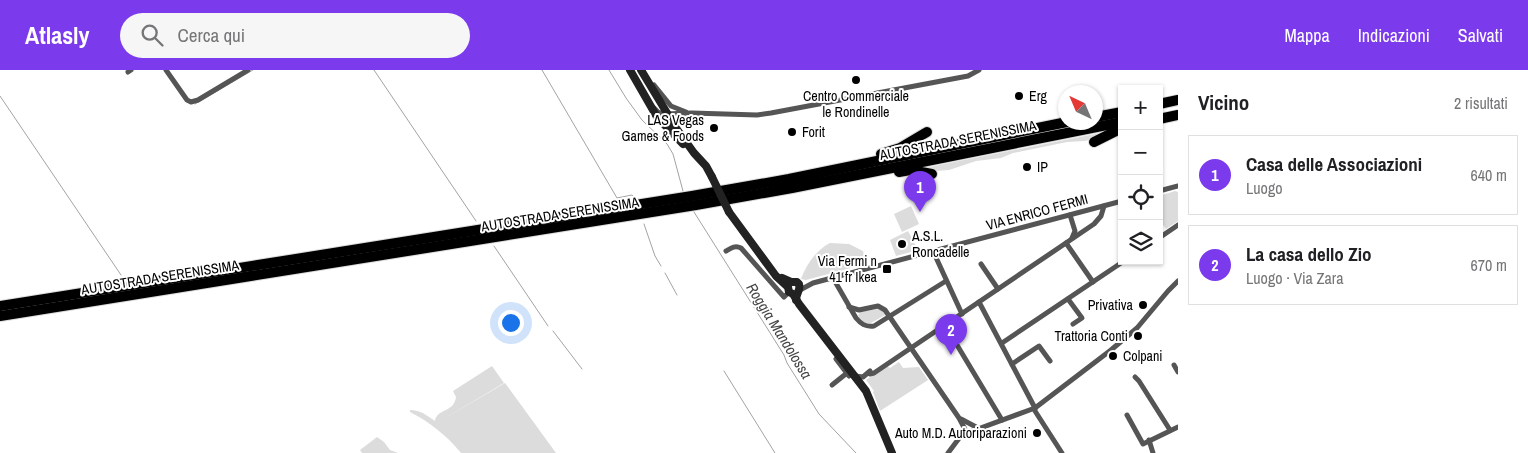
<!DOCTYPE html>
<html lang="it">
<meta charset="utf-8">
<style>
:root{--surface:#fff;--page:#f6f6f6;--text:#202124;--muted:#757577;--line:#e0e0e0;--accent:#7c3aed}
body{margin:0;font-family:"Archivo Narrow",sans-serif;background:var(--page);color:var(--text)}
.controls{position:absolute;right:15px;top:15px;display:grid;overflow:hidden;border-radius:0px;box-shadow:0 1px 4px #0004}
.controls button{width:45px;height:45px;display:grid;place-items:center;padding:0;border:0;border-bottom:1px solid var(--line);background:var(--surface);color:var(--text);font:25px sans-serif}
.compass{position:absolute;left:1058px;top:15px;width:45px;height:45px;border-radius:50%;background:var(--surface);box-shadow:0 1px 4px #0004;rotate:316deg}
.you{position:absolute;left:510px;top:252px;width:18px;height:18px;margin:-12px;border:4px solid #fff;border-radius:50%;background:#1a73e8;box-shadow:0 0 0 8px #1a73e833}
.badge{display:grid;place-items:center;width:32px;height:32px;border-radius:50%;background:var(--accent);color:#fff;font-size:16px;font-weight:700}
.pin{position:absolute;translate:-50% -41px;filter:drop-shadow(0 1px 2px #0008)}
.pin::after{content:'';position:absolute;top:26px;width:18px;height:15px;background:inherit;clip-path:polygon(0 0,100% 0,50% 100%)}
.list{margin:0;padding:0;list-style:none}
h2{display:flex;justify-content:space-between;align-items:center;height:65px;margin:0;padding:0 20px;font-size:21px}
h2 small{font-size:16px;font-weight:400;color:var(--muted)}
.list li{display:grid;grid-template-columns:32px 1fr auto;gap:15px;align-items:center;box-sizing:border-box;height:80px;margin:0 10px 10px;padding:0 10px;border:1px solid var(--line);border-radius:0px}
.list b{display:block;font-size:19px;white-space:nowrap}
.list p{margin:0;font-size:16px;white-space:nowrap;color:var(--muted)}
.list em{font-size:16px;font-style:normal;color:var(--muted)}
.icon{flex:none;width:28px;height:28px;fill:none;stroke:currentColor;stroke-width:2;stroke-linecap:round;stroke-linejoin:round}
.map{position:relative;flex:none;width:1178px;height:383px;overflow:hidden}
header{display:flex;align-items:center;gap:30px;box-sizing:border-box;height:70px;padding:0 25px;background:var(--accent);color:#fff}
header strong{font-size:24px}
nav{display:flex;gap:28px;margin-inline-start:auto;font-size:18px}
.search{width:350px;height:45px;background:var(--page);display:flex;align-items:center;gap:12px;box-sizing:border-box;padding:0 18px;border-radius:28px;color:var(--muted);font-size:19px}
main{display:flex}
aside{flex:1;background:var(--surface)}
.map>svg:first-child{display:block}
.green{fill:#dcdcdc}
.lines{fill:none;stroke-linecap:round;stroke-linejoin:round}
.stream{stroke:#a3a3a3;stroke-width:1}
.highway-casing{stroke:#dbdbdb;stroke-width:12}
.street{stroke:#555;stroke-width:5}
.secondary{stroke:#222;stroke-width:8}
.highway{stroke:#000;stroke-width:10}
.secondary-bridge{stroke:#222;stroke-width:8}
.poi-dot{fill:#000;stroke:#fff;stroke-width:2}
.labels{text-anchor:middle;stroke-width:4;stroke-linejoin:round;paint-order:stroke}
.poi-label{font-size:14px;fill:#000;stroke:#fff;text-anchor:start}
.street-label{font-size:14px;fill:#000;stroke:#fff}
.water-label{font-size:15px;font-style:italic;fill:#444;stroke:#fff}
</style>
<header>
<strong>Atlasly</strong>
<div class="search"><svg class="icon" aria-label="search" viewBox="0 0 24 24"><circle cx="10" cy="10" r="6"/><path d="M15 15l6 6"/></svg>Cerca qui</div>
<nav><a>Mappa</a><a>Indicazioni</a><a>Salvati</a></nav>
</header>
<main>
<div class="map">
<svg width="1178" height="383" viewBox="0 0 1178 383">
<rect width="100%" height="100%" fill="#fff"/>
<g class="green">
<polygon points="1110,61 1096,68 1085,71 1067,72 1013,83 1001,88 976,91 949,100 935,101 927,99 928,98 934,96"/>
<polygon points="1175,121 1178,122 1178,151 1166,159 1159,149 1159,126"/>
<polygon points="911,136 919,154 902,162 894,144"/>
<polygon points="908,161 918,180 896,186 890,170"/>
<path d="M 830,173 L 849,174 L 863,181 L 866,194 L 806,210 L 801,209 C 806,195 816,180 830,173 Z"/>
<polygon points="878,239 883,241 885,245 871,253 863,253 858,246 860,242"/>
<polygon points="899,292 903,298 919,297 928,310 880,341 873,322 874,321 866,310 887,296 890,298"/>
<path d="M 492,296 L 504,313 L 437,353 L 505,313 L 556,383 L 461,383 C 447,366 430,352 410,342 L 410,340 C 421,340 426,345 435,351 C 437,338 454,343 456,327 L 453,321 Z"/>
<polygon points="377,367 384,372 390,380 398,383 362,383 360,380"/>
</g>
<g class="lines">
<g class="stream">
<polyline points="374,0 476,151"/>
<polyline points="542,0 617,128 632,125 634,127"/>
<polyline points="609,0 626,28 642,50 667,74 673,84 683,121"/>
<polyline points="0,26 121,205"/>
<polyline points="195,34 253,0"/>
<polyline points="694,142 784,285 787,293 819,344 856,383"/>
<polyline points="644,154 655,186 661,196"/>
<polyline points="494,176 548,256"/>
<polyline points="665,203 677,225"/>
<polyline points="553,261 582,299"/>
<polyline points="724,301 775,383"/>
</g>
<g class="highway-casing">
<g id="highway">
<polyline points="1159,34 1178,30"/>
<polyline points="1096,47 1122,42"/>
<polyline points="1159,49 1178,45"/>
<polyline points="1094,72 1122,58"/>
<polyline points="881,84 900,78 927,62"/>
<polyline points="899,102 910,100 932,104"/>
<polyline points="0,236 692,126 789,109 1067,52"/>
<polyline points="0,246 696,135 792,118 1122,52"/>
</g>
</g>
<g class="street">
<polyline points="166,0 187,30 191,32 198,30 248,0"/>
<polyline points="128,2 131,0"/>
<polyline points="654,15 671,36 686,42"/>
<polyline points="654,38 658,42 664,44 692,43 757,45 771,43 968,6 979,0"/>
<polyline points="1159,121 1178,116"/>
<polyline points="1070,145 1075,161 1072,168"/>
<polyline points="1159,168 1178,155"/>
<polyline points="1066,173 1093,212"/>
<path d="M 726,181 C 731,178 735,175 741,178 L 784,227 L 789,222"/>
<polyline points="933,181 962,244"/>
<polyline points="981,194 998,219"/>
<path d="M 833,208 L 856,248 C 861,254 865,257 874,256 L 946,211"/>
<polyline points="800,220 813,213 1122,131"/>
<polyline points="1068,229 1082,248 1073,254"/>
<polyline points="979,232 1035,338 1035,341 1062,383"/>
<polyline points="849,237 859,240 878,236 885,240 959,348 967,363"/>
<polyline points="945,255 1002,350"/>
<polyline points="1002,273 1124,191"/>
<polyline points="836,289 849,306 853,303"/>
<polyline points="1012,294 1039,276 1050,291"/>
<polyline points="1174,295 1178,302"/>
<polyline points="868,303 870,304 874,303 1094,154 1101,146 1104,136"/>
<polyline points="855,306 863,307 870,301"/>
<polyline points="1135,307 1139,311 1170,360"/>
<polyline points="832,315 847,303"/>
<polyline points="1127,345 1143,374 1178,357"/>
<polyline points="961,349 978,358"/>
<polyline points="1149,370 1153,383"/>
<polyline points="948,383 960,367 967,363 1035,338 1111,280 1137,258 1168,221 1178,211"/>
</g>
<g class="secondary">
<polyline points="630,0 657,47 683,74"/>
<polyline points="641,0 676,58 694,83 706,96 712,107"/>
<polyline points="729,142 776,206 788,217 789,222 793,224 799,234 866,321 892,383"/>
<path d="M 782,208 L 791,212 L 797,212 L 799,214 C 801,220 796,223 796,230"/>
</g>
<use href="#highway" class="highway"/>
<polyline class="secondary-bridge" points="712,107 729,142"/>
</g>
<g class="poi-dot">
<circle cx="856" cy="10" r="5"/>
<circle cx="1019" cy="26" r="5"/>
<circle cx="714" cy="58" r="5"/>
<circle cx="792" cy="62" r="5"/>
<circle cx="1027" cy="97" r="5"/>
<circle cx="902" cy="174" r="5"/>
<rect x="882" y="194" width="10" height="10" rx="2.5"/>
<circle cx="1143" cy="235" r="5"/>
<circle cx="1138" cy="266" r="5"/>
<circle cx="1113" cy="286" r="5"/>
<circle cx="1037" cy="363" r="5"/>
</g>
<g class="labels">
<g class="poi-label">
<text x="856" y="31" text-anchor="middle">Centro Commerciale<tspan x="856" dy="16">le Rondinelle</tspan></text>
<text x="1029" y="31">Erg</text>
<text x="704" y="55" text-anchor="end">LAS Vegas<tspan x="704" dy="16">Games &amp; Foods</tspan></text>
<text x="802" y="67">Forit</text>
<text x="1037" y="102">IP</text>
<text x="912" y="171">A.S.L.<tspan x="912" dy="16">Roncadelle</tspan></text>
<text x="877" y="196" text-anchor="end">Via Fermi n<tspan x="877" dy="16">41 fr Ikea</tspan></text>
<text x="1133" y="240" text-anchor="end">Privativa</text>
<text x="1128" y="271" text-anchor="end">Trattoria Conti</text>
<text x="1123" y="291">Colpani</text>
<text x="1027" y="368" text-anchor="end">Auto M.D. Autoriparazioni</text>
</g>
<g class="street-label">
<text transform="translate(958 70) rotate(-11)" y="5">AUTOSTRADA SERENISSIMA</text>
<text transform="translate(1037 142) rotate(-15)" y="5">VIA ENRICO FERMI</text>
<text transform="translate(560 144) rotate(-9)" y="5">AUTOSTRADA SERENISSIMA</text>
<text transform="translate(160 207) rotate(-9)" y="5">AUTOSTRADA SERENISSIMA</text>
</g>
<g class="water-label">
<text transform="translate(779 261) rotate(58)" y="5">Roggia Mandolossa</text>
</g>
</g>
</svg>
<div class="controls">
<button>+</button>
<button>−</button>
<button><svg class="icon" aria-label="locate" viewBox="0 0 24 24"><circle cx="12" cy="12" r="6"/><path d="M12 2v4M12 18v4M2 12h4M18 12h4"/></svg></button>
<button><svg class="icon" aria-label="layers" viewBox="0 0 24 24"><path d="M12 4l9 5-9 5-9-5zM3 14l9 5 9-5"/></svg></button>
</div>
<svg class="compass" viewBox="-18 -18 36 36"><path d="M0-13l5 13h-10z" fill="#e53935"/><path d="M0 13l5-13h-10z" fill="#757577"/></svg>
<div class="you"></div>
<div class="pin badge" style="left:920px;top:142px">1</div>
<div class="pin badge" style="left:951px;top:285px">2</div>
</div>
<aside>
<h2>Vicino<small>2 risultati</small></h2>
<ul class="list">
<li><span class="badge">1</span><div><b>Casa delle Associazioni</b><p>Luogo</p></div><em>640 m</em></li>
<li><span class="badge">2</span><div><b>La casa dello Zio</b><p>Luogo · Via Zara</p></div><em>670 m</em></li>
</ul>
</aside>
</main>
